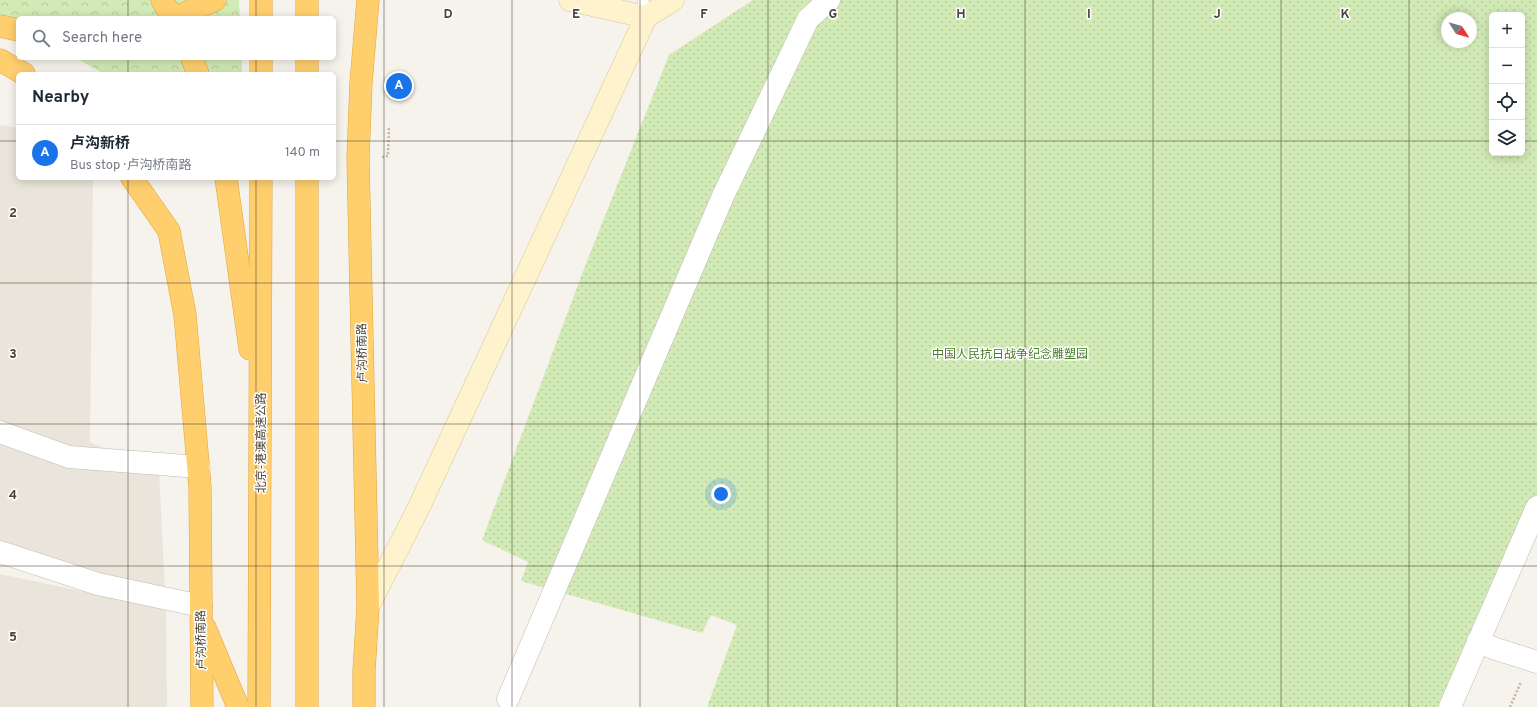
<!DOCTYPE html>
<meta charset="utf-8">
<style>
:root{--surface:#fff;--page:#f6f6f7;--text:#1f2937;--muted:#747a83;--line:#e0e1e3;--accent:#1a73e8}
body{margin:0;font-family:Overpass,"Noto Sans SC",sans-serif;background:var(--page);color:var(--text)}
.controls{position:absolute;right:12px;top:12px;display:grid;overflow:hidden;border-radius:6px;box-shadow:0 2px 10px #0003}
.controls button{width:36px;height:36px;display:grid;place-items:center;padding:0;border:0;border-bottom:1px solid var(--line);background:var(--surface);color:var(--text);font:20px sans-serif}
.compass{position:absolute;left:1441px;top:12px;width:36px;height:36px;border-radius:50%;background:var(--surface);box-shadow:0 2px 10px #0003;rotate:126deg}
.you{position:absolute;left:721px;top:494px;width:14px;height:14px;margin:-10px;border:3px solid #fff;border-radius:50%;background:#1a73e8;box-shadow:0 0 0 6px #1a73e833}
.badge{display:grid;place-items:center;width:26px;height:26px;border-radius:50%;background:var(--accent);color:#fff;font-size:13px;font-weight:700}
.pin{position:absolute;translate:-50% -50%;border:2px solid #fff;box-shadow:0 1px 4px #0006}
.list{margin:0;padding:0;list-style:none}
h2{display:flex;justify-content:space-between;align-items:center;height:52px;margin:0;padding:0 16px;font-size:17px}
h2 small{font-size:13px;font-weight:400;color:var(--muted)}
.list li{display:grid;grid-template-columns:26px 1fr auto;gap:12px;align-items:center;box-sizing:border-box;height:56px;padding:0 16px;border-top:1px solid var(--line)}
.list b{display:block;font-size:15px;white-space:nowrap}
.list p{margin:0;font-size:13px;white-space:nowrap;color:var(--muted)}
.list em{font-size:13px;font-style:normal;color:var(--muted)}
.icon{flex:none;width:22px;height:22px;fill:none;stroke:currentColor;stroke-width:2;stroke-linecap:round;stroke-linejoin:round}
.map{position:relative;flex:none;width:1537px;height:707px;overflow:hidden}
.search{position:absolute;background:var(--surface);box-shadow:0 2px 10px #0003;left:16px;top:16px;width:320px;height:44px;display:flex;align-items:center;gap:10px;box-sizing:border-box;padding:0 14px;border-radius:6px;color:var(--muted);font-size:15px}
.panel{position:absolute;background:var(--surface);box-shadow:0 2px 10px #0003;left:16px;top:72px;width:320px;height:108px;border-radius:6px}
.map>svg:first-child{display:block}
.residential{fill:#eae5da}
.forest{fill:url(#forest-crowns)}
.park{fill:url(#park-dots);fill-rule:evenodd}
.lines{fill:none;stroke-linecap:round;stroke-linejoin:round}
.lane-casing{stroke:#c2bbae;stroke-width:12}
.street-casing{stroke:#c2bbae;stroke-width:23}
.secondary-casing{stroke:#d6c79b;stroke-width:23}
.highway-casing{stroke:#e0a43c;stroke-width:23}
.path{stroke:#c4b79f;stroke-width:2.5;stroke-dasharray:2 2;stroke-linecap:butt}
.lane{stroke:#fff;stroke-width:11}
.street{stroke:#fff;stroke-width:22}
.secondary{stroke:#fff3cd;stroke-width:22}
.highway{stroke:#ffcf6e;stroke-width:22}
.grid{fill:none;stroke:#4b4439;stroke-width:1;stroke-opacity:0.55}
.labels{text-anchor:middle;stroke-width:3;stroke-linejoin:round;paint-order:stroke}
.street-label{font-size:12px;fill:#4b4439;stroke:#fff}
.park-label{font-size:12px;fill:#4a7f2a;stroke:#fff}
.grid-label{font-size:13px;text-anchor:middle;font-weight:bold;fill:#4b4439;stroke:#fff;stroke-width:3;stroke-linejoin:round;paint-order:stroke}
</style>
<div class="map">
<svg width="1537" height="707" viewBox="0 0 1537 707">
<defs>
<pattern id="forest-crowns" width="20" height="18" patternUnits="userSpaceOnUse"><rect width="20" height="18" fill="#d2eab5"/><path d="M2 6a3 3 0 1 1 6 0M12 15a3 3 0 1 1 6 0" fill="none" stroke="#b6ca9c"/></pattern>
<pattern id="park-dots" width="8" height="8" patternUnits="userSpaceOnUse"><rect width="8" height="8" fill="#d2eab5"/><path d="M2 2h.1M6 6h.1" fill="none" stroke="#b6ca9c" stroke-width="1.8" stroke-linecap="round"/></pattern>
</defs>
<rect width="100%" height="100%" fill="#f6f3ec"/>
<polygon class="residential" points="0,125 18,128 18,178 93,178 90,442 159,472 166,609 167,707 0,707 0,574 160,608 0,556"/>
<g class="forest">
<polygon points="0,0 239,0 240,18 18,18 18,26 0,16"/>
<polygon points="76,58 242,58 242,74 104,74"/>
</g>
<path class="park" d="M 753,0 L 1537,0 L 1537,495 L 1443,707 L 707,707 L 737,625 L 711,615 L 702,633 L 521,581 L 528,562 L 482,540 L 587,261 L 669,55 ZM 1492,15 L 1522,15 L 1522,153 L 1492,153 ZM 1447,18 L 1471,18 L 1471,42 L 1447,42 Z"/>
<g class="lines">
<g class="lane-casing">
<polyline id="lane" points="643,0 646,17"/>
</g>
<g class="street-casing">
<g id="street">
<polyline points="0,432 69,457 199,467"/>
<polyline points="0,552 98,584 201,606"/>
<polyline points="1478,641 1493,648 1537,662"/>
<polyline points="508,699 723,196 808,19 829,0"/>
<polyline points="1450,707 1537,507"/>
</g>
</g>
<g class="secondary-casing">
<g id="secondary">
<polyline points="570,0 646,17"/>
<polyline points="368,607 419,507 646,17 673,0"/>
</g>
</g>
<g class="highway-casing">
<g id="highway">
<polyline points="162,0 173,18"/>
<polyline points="261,0 261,18"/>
<polyline points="175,18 215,0"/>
<polyline points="307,18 307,0"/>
<polyline points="0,26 18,30"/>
<polyline points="192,58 198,74"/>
<polyline points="261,58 261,74"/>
<polyline points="0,60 24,74"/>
<polyline points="307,74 307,58"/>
<polyline points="132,178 169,231 185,315 200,487 202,707"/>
<polyline points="226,178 250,349"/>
<polyline points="205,628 238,707"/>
<polyline points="259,707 261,178"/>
<polyline points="307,707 307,178"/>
<polyline points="364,707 364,671 368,607 358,158 361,83 368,0"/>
</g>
</g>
<g class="path">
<polyline points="382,157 388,156 389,126"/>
<polyline points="1510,707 1521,682"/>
</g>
<use href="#lane" class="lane"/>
<use href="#street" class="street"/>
<use href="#secondary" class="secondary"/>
<use href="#highway" class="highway"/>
</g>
<path class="grid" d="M 128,0 L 128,18M 256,0 L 256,18M 384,0 L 384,707M 512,0 L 512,707M 640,0 L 640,707M 768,0 L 768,707M 897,0 L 897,707M 1025,0 L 1025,707M 1153,0 L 1153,707M 1281,0 L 1281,707M 1409,0 L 1409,707M 128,58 L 128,74M 256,58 L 256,74M 0,141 L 18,141M 334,141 L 1492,141M 1522,141 L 1537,141M 128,178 L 128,707M 256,178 L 256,707M 0,283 L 1537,283M 0,424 L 1537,424M 0,566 L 1537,566"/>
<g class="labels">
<g class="street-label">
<text transform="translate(362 353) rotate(-91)" y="4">卢沟桥南路</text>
<text transform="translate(261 443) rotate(-90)" y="4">北京-港澳高速公路</text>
<text transform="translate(201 640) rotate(-91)" y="4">卢沟桥南路</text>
</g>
<g class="park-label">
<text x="1010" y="358">中国人民抗日战争纪念雕塑园</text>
</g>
</g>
<g class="grid-label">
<text x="448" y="18">D</text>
<text x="576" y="18">E</text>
<text x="704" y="18">F</text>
<text x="833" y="18">G</text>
<text x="961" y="18">H</text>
<text x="1089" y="18">I</text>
<text x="1217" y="18">J</text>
<text x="1345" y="18">K</text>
<text x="13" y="217">2</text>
<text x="13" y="358">3</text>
<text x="13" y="499">4</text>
<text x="13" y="641">5</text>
</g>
</svg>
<div class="controls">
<button>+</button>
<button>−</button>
<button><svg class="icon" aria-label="locate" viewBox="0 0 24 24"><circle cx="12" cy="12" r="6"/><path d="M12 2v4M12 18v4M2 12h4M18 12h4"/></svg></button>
<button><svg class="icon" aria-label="layers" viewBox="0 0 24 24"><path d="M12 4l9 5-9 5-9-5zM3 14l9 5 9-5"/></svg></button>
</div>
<svg class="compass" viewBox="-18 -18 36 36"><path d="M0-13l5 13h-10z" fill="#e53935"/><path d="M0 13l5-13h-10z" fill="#747a83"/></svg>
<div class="you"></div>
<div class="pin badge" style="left:399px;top:86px">A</div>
<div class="search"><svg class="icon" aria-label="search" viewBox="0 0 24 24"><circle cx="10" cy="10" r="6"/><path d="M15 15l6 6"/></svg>Search here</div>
<section class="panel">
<h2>Nearby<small></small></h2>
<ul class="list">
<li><span class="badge">A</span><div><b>卢沟新桥</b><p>Bus stop · 卢沟桥南路</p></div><em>140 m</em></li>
</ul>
</section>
</div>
